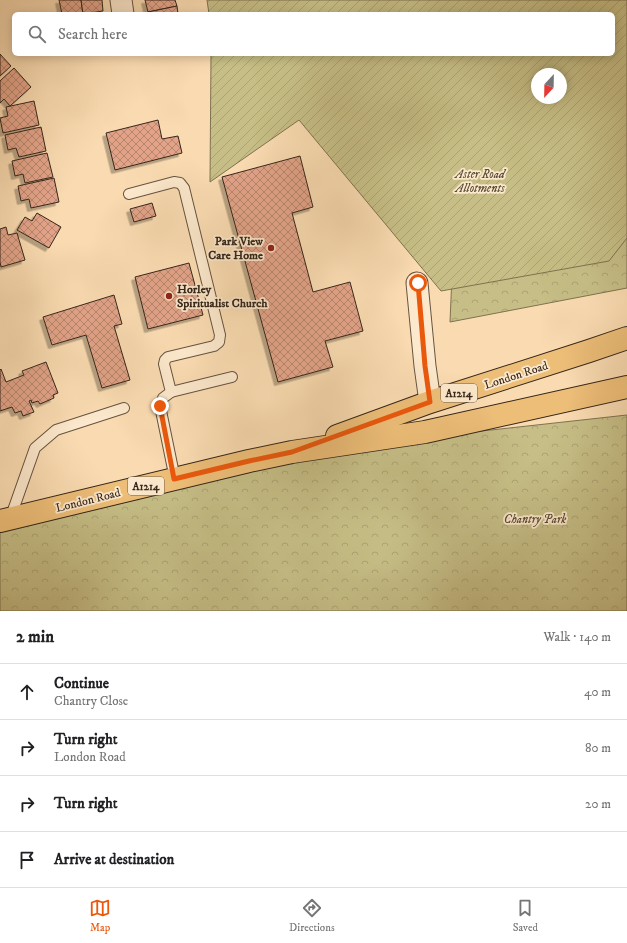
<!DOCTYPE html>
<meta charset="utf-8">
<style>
:root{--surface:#fff;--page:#f6f6f6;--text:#202124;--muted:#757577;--line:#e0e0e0;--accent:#ea580c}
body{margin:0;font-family:"IM FELL DW Pica",serif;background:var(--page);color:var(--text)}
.compass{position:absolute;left:531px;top:68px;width:36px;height:36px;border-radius:50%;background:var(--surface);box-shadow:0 2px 10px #0003;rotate:202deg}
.stop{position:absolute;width:12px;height:12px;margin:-9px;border:3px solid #ea580c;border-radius:50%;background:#fff}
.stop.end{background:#ea580c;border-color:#fff;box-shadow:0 1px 4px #0008}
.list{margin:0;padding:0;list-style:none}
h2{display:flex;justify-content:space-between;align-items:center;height:52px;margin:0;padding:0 16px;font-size:17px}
h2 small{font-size:13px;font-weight:400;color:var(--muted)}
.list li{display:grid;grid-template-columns:26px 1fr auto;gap:12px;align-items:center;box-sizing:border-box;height:56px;padding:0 16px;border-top:1px solid var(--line)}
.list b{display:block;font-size:15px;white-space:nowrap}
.list p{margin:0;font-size:13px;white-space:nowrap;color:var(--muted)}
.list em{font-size:13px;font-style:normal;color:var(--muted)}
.icon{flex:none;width:22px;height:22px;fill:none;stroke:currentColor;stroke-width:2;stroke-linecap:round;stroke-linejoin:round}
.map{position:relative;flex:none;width:627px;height:611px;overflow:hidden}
.search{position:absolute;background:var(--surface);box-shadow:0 2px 10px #0003;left:12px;right:12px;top:12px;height:44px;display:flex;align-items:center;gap:10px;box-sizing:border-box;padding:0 14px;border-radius:6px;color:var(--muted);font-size:15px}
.sheet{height:276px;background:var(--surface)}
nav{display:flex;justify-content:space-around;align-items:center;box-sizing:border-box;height:56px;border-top:1px solid var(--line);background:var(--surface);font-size:11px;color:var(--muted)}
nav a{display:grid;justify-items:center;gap:2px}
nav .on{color:var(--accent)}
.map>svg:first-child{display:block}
.forest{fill:url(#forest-crowns);stroke:#7e7250}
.garden{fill:url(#garden-furrows);stroke:#7e7250;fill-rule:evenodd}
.building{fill:url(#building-cross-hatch);stroke:#35261a;filter:url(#shadow)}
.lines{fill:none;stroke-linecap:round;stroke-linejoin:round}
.service-casing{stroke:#665340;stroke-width:12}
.minor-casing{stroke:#665340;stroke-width:23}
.primary-casing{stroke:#35261a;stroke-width:24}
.service{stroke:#fce8cc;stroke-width:10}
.minor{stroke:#fce8cc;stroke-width:21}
.primary{stroke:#edbe78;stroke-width:22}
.route{stroke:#ea580c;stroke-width:5}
.poi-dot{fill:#8f2418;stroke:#fce8cc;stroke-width:1.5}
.labels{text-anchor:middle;stroke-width:3.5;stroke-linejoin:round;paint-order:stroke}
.shield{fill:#fce8cc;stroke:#71604f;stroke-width:1}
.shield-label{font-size:11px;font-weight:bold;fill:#35261a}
.park-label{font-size:12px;font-style:italic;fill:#594c35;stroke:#fce8cc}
.poi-label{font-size:12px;font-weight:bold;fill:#35261a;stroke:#fce8cc;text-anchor:end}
.street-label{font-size:12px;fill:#35261a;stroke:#fce8cc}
</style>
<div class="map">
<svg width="627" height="611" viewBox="0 0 627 611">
<defs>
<pattern id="forest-crowns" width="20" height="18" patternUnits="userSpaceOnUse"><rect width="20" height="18" fill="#c6be86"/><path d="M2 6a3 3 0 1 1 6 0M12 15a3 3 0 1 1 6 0" fill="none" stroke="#aba373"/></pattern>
<pattern id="garden-furrows" width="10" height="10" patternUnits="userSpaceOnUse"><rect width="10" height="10" fill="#c6be86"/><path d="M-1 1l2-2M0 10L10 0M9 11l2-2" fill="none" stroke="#aba373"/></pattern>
<pattern id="building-cross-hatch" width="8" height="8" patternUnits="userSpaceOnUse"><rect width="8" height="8" fill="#e2a388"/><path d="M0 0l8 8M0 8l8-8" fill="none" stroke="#b8856e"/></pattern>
<filter id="shadow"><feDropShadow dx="-3.5" dy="3.5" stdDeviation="0" flood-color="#0004"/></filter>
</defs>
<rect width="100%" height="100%" fill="#fadbb1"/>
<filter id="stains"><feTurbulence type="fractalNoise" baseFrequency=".005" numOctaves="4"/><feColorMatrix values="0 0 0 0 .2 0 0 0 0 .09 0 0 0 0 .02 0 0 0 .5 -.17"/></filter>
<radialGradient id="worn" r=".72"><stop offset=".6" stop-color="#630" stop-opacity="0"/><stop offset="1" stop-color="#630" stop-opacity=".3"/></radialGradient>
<g class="forest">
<polygon points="627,215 627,288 450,322 452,275"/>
<polygon points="627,415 627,611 0,611 0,521 292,452"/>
</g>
<path class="garden" d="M 207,0 L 627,0 L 627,238 L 609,261 L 441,291 L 299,120 L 210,182 L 211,54 L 613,54 L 613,14 L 209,14 ZM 537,74 L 561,74 L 561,98 L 537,98 Z"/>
<g class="building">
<polygon points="59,0 81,0 83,14 62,14"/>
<polygon points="81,0 102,0 103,11 83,14"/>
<polygon points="145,0 175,0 177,6 148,12"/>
<polygon points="177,6 178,14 148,14 148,12"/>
<polygon points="0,54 11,66 0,76"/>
<polygon points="14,68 31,87 10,106 4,99 0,103 0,81"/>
<polygon points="34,101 39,125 3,133 0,118 8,116 6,107"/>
<polygon points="158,120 162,139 178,136 182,153 115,170 106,133"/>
<polygon points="41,127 46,151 19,157 16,148 8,150 5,135"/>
<polygon points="47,153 53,177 25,183 23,174 15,176 12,161"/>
<polygon points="300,156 313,207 292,213 313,292 350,282 363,331 325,341 333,367 278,382 222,177"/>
<polygon points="54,178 59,202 31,208 29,199 21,201 18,186"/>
<polygon points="152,203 156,216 134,222 130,209"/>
<polygon points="37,213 61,227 49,248 17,230 25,217 32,221"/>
<polygon points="6,227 8,235 17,233 25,260 1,267 0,262 0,229"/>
<polygon points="189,263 203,315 148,329 135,277"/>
<polygon points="114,295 122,324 114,326 130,380 102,388 86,335 52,345 43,317"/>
<polygon points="46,362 58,393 53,395 54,398 40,404 38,401 32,403 31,400 29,401 34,412 23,416 21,411 15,413 12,407 0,411 0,370 1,369 6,382 24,375 22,371"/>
</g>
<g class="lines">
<g class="service-casing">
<g id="service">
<polyline points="129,194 174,182 180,183 184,188 220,335 219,342 214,346 168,357 165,360 164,364 171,392 163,398 160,406 175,479"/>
<polyline points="171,392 232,377"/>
<polyline points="10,519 35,448 56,430 124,408"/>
</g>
</g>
<g class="minor-casing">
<g id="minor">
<polyline points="121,0 123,14"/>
<polyline points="417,283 425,366 430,402"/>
</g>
</g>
<g class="primary-casing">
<g id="primary">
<polyline points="337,436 430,402 589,351 627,338"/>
<polyline points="0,521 249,461 292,452 425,432 627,387"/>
</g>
</g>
<use href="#service" class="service"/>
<use href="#minor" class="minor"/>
<use href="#primary" class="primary"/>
</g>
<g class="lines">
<polyline class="route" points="160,406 174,479 249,461 292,452 430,402 425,366 418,283"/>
</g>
<g class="poi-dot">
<circle cx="271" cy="248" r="4"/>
<circle cx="169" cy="296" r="4"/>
</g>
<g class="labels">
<g class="shield">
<rect x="441" y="384" width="36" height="18" rx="3"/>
<rect x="128" y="477" width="36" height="18" rx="3"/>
</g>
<g class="shield-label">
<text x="459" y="397">A1214</text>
<text x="146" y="490">A1214</text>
</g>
<g class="park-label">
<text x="480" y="178">Aster Road<tspan x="480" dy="14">Allotments</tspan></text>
<text x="535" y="523">Chantry Park</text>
</g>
<g class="poi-label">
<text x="263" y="245">Park View<tspan x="263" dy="14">Care Home</tspan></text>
<text x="177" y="293" text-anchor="start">Horley<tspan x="177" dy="14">Spiritualist Church</tspan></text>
</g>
<g class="street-label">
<text transform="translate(516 375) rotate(-18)" y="4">London Road</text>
<text transform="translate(88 500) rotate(-14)" y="4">London Road</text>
</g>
</g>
<rect width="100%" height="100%" filter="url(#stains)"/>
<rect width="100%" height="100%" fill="url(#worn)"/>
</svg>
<svg class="compass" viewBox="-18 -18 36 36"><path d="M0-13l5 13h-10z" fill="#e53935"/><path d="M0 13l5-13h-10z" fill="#757577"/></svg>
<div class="stop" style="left:418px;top:283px"></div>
<div class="stop end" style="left:160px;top:406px"></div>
<div class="search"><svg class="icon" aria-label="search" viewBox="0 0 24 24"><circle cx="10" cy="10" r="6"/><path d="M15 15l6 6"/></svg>Search here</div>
</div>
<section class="sheet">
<h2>2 min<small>Walk · 140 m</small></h2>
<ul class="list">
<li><svg class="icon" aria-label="ahead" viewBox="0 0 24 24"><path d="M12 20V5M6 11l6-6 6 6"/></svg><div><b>Continue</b><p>Chantry Close</p></div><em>40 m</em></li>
<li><svg class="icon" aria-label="right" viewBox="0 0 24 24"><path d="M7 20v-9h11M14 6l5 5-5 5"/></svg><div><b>Turn right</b><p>London Road</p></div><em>80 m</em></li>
<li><svg class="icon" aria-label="right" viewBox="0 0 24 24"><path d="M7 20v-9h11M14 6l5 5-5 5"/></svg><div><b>Turn right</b></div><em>20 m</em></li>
<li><svg class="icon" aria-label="arrive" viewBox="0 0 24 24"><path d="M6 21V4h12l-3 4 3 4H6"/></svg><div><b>Arrive at destination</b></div></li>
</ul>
</section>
<nav>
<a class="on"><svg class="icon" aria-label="map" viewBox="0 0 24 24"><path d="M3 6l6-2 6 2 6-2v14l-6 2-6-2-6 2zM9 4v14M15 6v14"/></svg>Map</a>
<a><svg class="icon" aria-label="directions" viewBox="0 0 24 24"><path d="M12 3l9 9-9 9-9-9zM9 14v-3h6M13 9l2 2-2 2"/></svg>Directions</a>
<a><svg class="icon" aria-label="saved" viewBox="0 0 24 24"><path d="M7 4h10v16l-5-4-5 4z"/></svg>Saved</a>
</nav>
